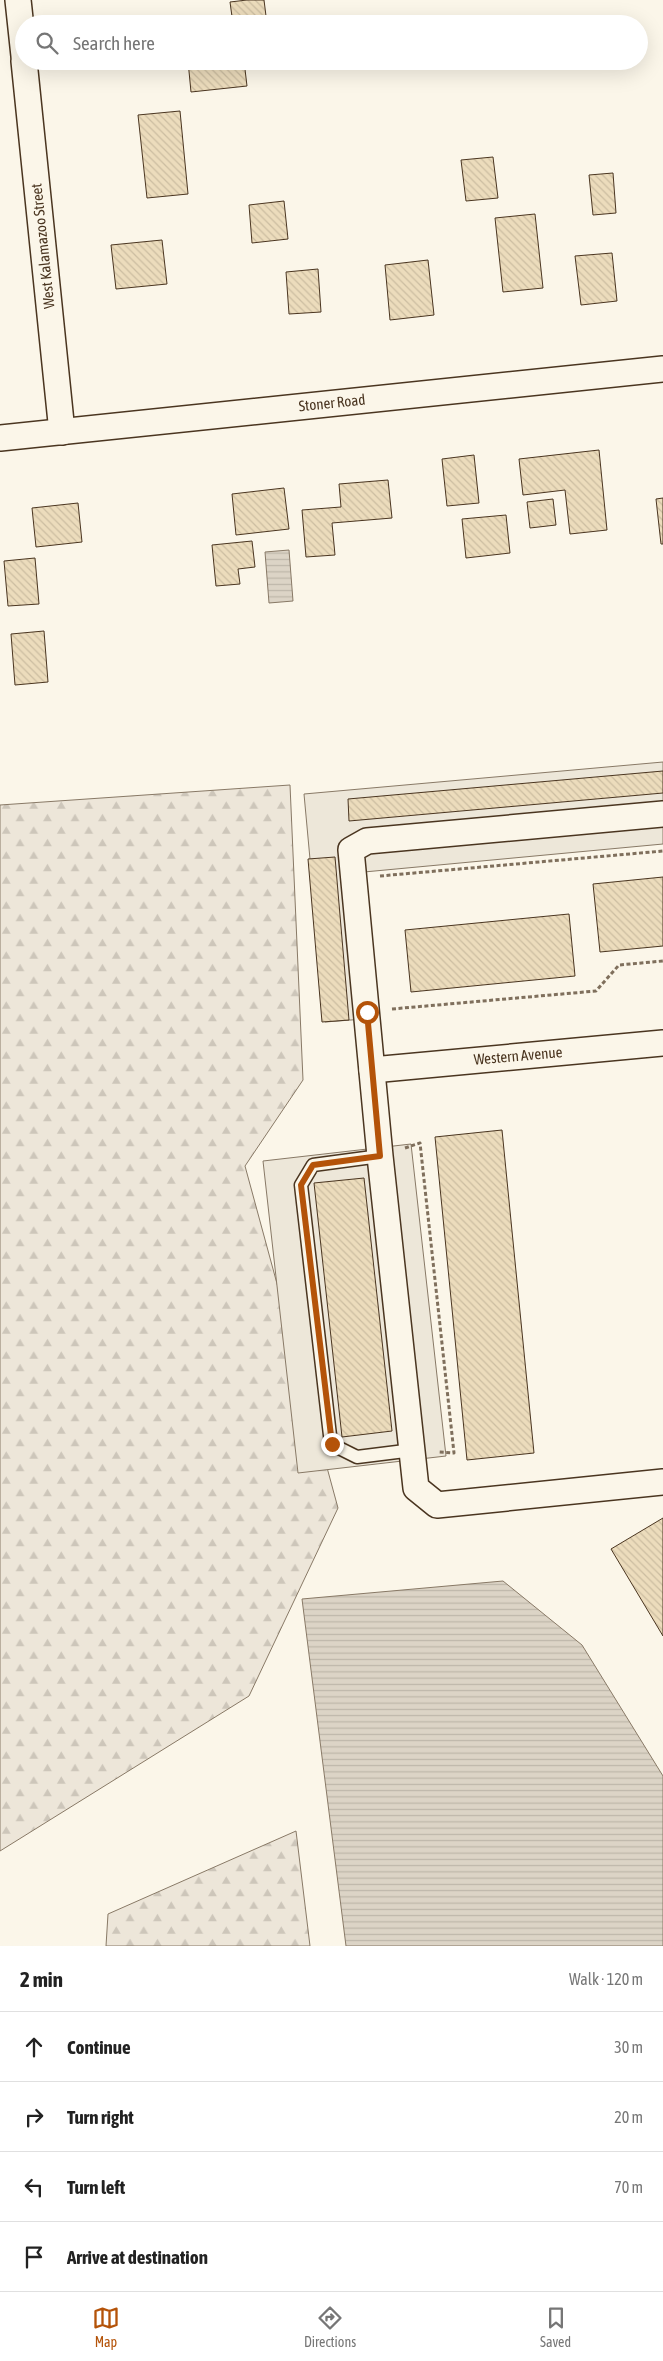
<!DOCTYPE html>
<meta charset="utf-8">
<style>
:root{--surface:#fff;--page:#f2f2f2;--text:#222;--muted:#767676;--line:#e0e0e0;--accent:#b45309}
body{margin:0;font-family:"Asap Condensed",sans-serif;background:var(--page);color:var(--text)}
.stop{position:absolute;width:15px;height:15px;margin:-11px;border:4px solid #b45309;border-radius:50%;background:#fff}
.stop.end{background:#b45309;border-color:#fff;box-shadow:0 1px 5px #0008}
.list{margin:0;padding:0;list-style:none}
h2{display:flex;justify-content:space-between;align-items:center;height:65px;margin:0;padding:0 20px;font-size:21px}
h2 small{font-size:16px;font-weight:400;color:var(--muted)}
.list li{display:grid;grid-template-columns:32px 1fr auto;gap:15px;align-items:center;box-sizing:border-box;height:70px;padding:0 20px;border-top:1px solid var(--line)}
.list b{display:block;font-size:19px;white-space:nowrap}
.list em{font-size:16px;font-style:normal;color:var(--muted)}
.icon{flex:none;width:28px;height:28px;fill:none;stroke:currentColor;stroke-width:2;stroke-linecap:round;stroke-linejoin:round}
.map{position:relative;flex:none;width:663px;height:1946px;overflow:hidden}
.search{position:absolute;background:var(--surface);box-shadow:0 5px 20px #0002;left:15px;right:15px;top:15px;height:55px;display:flex;align-items:center;gap:12px;box-sizing:border-box;padding:0 18px;border-radius:28px;color:var(--muted);font-size:19px}
.sheet{height:345px;background:var(--surface)}
nav{display:flex;justify-content:space-around;align-items:center;box-sizing:border-box;height:70px;border-top:1px solid var(--line);background:var(--surface);font-size:14px;color:var(--muted)}
nav a{display:grid;justify-items:center;gap:2px}
nav .on{color:var(--accent)}
.map>svg:first-child{display:block}
.forest{fill:url(#forest-firs);stroke:#887966}
.parking{fill:#ede7d9;stroke:#887966}
.water{fill:url(#water-rules);stroke:#887966}
.building{fill:url(#building-back-hatch);stroke:#4a3520}
.lines{fill:none;stroke-linecap:round;stroke-linejoin:round}
.lane-casing{stroke:#4a3520;stroke-width:15}
.street-casing{stroke:#4a3520;stroke-width:28}
.path{stroke:#7f6f5c;stroke-width:3;stroke-dasharray:4 2.5;stroke-linecap:butt}
.lane{stroke:#fbf6e9;stroke-width:12}
.street{stroke:#fbf6e9;stroke-width:25}
.route{stroke:#b45309;stroke-width:6}
.labels{text-anchor:middle;stroke-width:4;stroke-linejoin:round;paint-order:stroke}
.street-label{font-size:15px;fill:#4a3520;stroke:#fbf6e9}
</style>
<div class="map">
<svg width="663" height="1946" viewBox="0 0 663 1946">
<defs>
<pattern id="forest-firs" width="22" height="20" patternUnits="userSpaceOnUse" patternTransform="scale(1.25)"><rect width="22" height="20" fill="#ede6d9"/><path d="M5 1l3.5 6h-7zM16 11l3.5 6h-7z" fill="#cdc6ba"/></pattern>
<pattern id="water-rules" width="6" height="5" patternUnits="userSpaceOnUse" patternTransform="scale(1.25)"><rect width="6" height="5" fill="#dcd4c6"/><path d="M0 2.5h6" fill="none" stroke="#beb7aa"/></pattern>
<pattern id="building-back-hatch" width="6" height="6" patternUnits="userSpaceOnUse" patternTransform="scale(1.25)"><rect width="6" height="6" fill="#ecdcbc"/><path d="M-1 5l2 2M0 0l6 6M5-1l2 2" fill="none" stroke="#ccbda1"/></pattern>
</defs>
<rect width="100%" height="100%" fill="#fbf6e9"/>
<g class="forest">
<polygon points="290,785 303,1080 245,1166 338,1508 249,1696 0,1851 0,805"/>
<polygon points="296,1831 310,1946 106,1946 108,1914"/>
</g>
<g class="parking">
<polygon points="663,762 663,844 364,872 377,1018 325,1022 304,794"/>
<polygon points="411,1144 446,1456 298,1473 263,1161"/>
</g>
<g class="water">
<polygon points="289,550 293,601 269,603 265,552"/>
<polygon points="503,1581 582,1645 663,1776 663,1946 346,1946 302,1599"/>
</g>
<g class="building">
<polygon points="247,0 264,0 267,24 233,24 230,2"/>
<polygon points="188,61 244,61 247,86 191,92"/>
<polygon points="180,111 188,194 147,198 138,115"/>
<polygon points="493,157 498,198 466,201 461,160"/>
<polygon points="613,173 616,213 593,215 589,175"/>
<polygon points="284,201 288,239 252,243 249,205"/>
<polygon points="535,214 543,288 503,292 495,218"/>
<polygon points="162,240 167,284 116,289 111,245"/>
<polygon points="612,253 617,301 581,305 575,256"/>
<polygon points="428,260 434,315 390,320 385,265"/>
<polygon points="318,269 321,312 289,314 286,272"/>
<polygon points="599,450 607,530 570,534 565,490 523,495 519,459"/>
<polygon points="474,455 479,503 447,506 442,459"/>
<polygon points="388,480 392,518 332,523 335,555 306,557 302,510 341,507 339,484"/>
<polygon points="284,488 289,529 236,535 232,494"/>
<polygon points="663,498 663,544 661,544 656,499"/>
<polygon points="553,499 556,525 530,528 527,502"/>
<polygon points="78,503 82,542 36,547 32,508"/>
<polygon points="506,515 510,553 466,558 462,519"/>
<polygon points="252,541 255,567 238,569 240,584 216,586 212,545"/>
<polygon points="35,558 39,604 8,606 4,561"/>
<polygon points="44,631 48,682 15,685 11,634"/>
<polygon points="663,771 663,793 349,821 348,799"/>
<polygon points="335,857 349,1020 322,1022 308,859"/>
<polygon points="663,877 663,946 600,952 593,884"/>
<polygon points="569,914 575,976 411,992 405,930"/>
<polygon points="502,1130 534,1453 467,1460 435,1137"/>
<polygon points="364,1178 392,1431 342,1437 314,1183"/>
<polygon points="663,1518 663,1636 611,1549"/>
</g>
<g class="lines">
<g class="lane-casing">
<polyline id="lane" points="380,1156 313,1165 301,1185 331,1444 357,1457 413,1450"/>
</g>
<g class="street-casing">
<g id="street">
<polyline points="18,0 24,56"/>
<polyline points="24,61 62,432"/>
<polyline points="0,438 663,369"/>
<polyline points="663,814 367,841 351,850 380,1156 416,1488 437,1505 663,1482"/>
<polyline points="372,1070 663,1043"/>
</g>
</g>
<g class="path">
<polyline points="380,876 663,851"/>
<polyline points="392,1009 596,991 619,965 663,961"/>
<polyline points="405,1148 420,1143 454,1453 439,1452"/>
</g>
<use href="#lane" class="lane"/>
<use href="#street" class="street"/>
</g>
<g class="lines">
<polyline class="route" points="332,1444 301,1185 313,1165 380,1156 367,1012"/>
</g>
<g class="labels">
<g class="street-label">
<text transform="translate(43 246) rotate(-96)" y="5">West Kalamazoo Street</text>
<text transform="translate(332 403) rotate(-6)" y="5">Stoner Road</text>
<text transform="translate(518 1056) rotate(-5)" y="5">Western Avenue</text>
</g>
</g>
</svg>
<div class="stop" style="left:367px;top:1012px"></div>
<div class="stop end" style="left:332px;top:1444px"></div>
<div class="search"><svg class="icon" aria-label="search" viewBox="0 0 24 24"><circle cx="10" cy="10" r="6"/><path d="M15 15l6 6"/></svg>Search here</div>
</div>
<section class="sheet">
<h2>2 min<small>Walk · 120 m</small></h2>
<ul class="list">
<li><svg class="icon" aria-label="ahead" viewBox="0 0 24 24"><path d="M12 20V5M6 11l6-6 6 6"/></svg><div><b>Continue</b></div><em>30 m</em></li>
<li><svg class="icon" aria-label="right" viewBox="0 0 24 24"><path d="M7 20v-9h11M14 6l5 5-5 5"/></svg><div><b>Turn right</b></div><em>20 m</em></li>
<li><svg class="icon" aria-label="left" viewBox="0 0 24 24"><path d="M17 20v-9H6M10 6l-5 5 5 5"/></svg><div><b>Turn left</b></div><em>70 m</em></li>
<li><svg class="icon" aria-label="arrive" viewBox="0 0 24 24"><path d="M6 21V4h12l-3 4 3 4H6"/></svg><div><b>Arrive at destination</b></div></li>
</ul>
</section>
<nav>
<a class="on"><svg class="icon" aria-label="map" viewBox="0 0 24 24"><path d="M3 6l6-2 6 2 6-2v14l-6 2-6-2-6 2zM9 4v14M15 6v14"/></svg>Map</a>
<a><svg class="icon" aria-label="directions" viewBox="0 0 24 24"><path d="M12 3l9 9-9 9-9-9zM9 14v-3h6M13 9l2 2-2 2"/></svg>Directions</a>
<a><svg class="icon" aria-label="saved" viewBox="0 0 24 24"><path d="M7 4h10v16l-5-4-5 4z"/></svg>Saved</a>
</nav>
